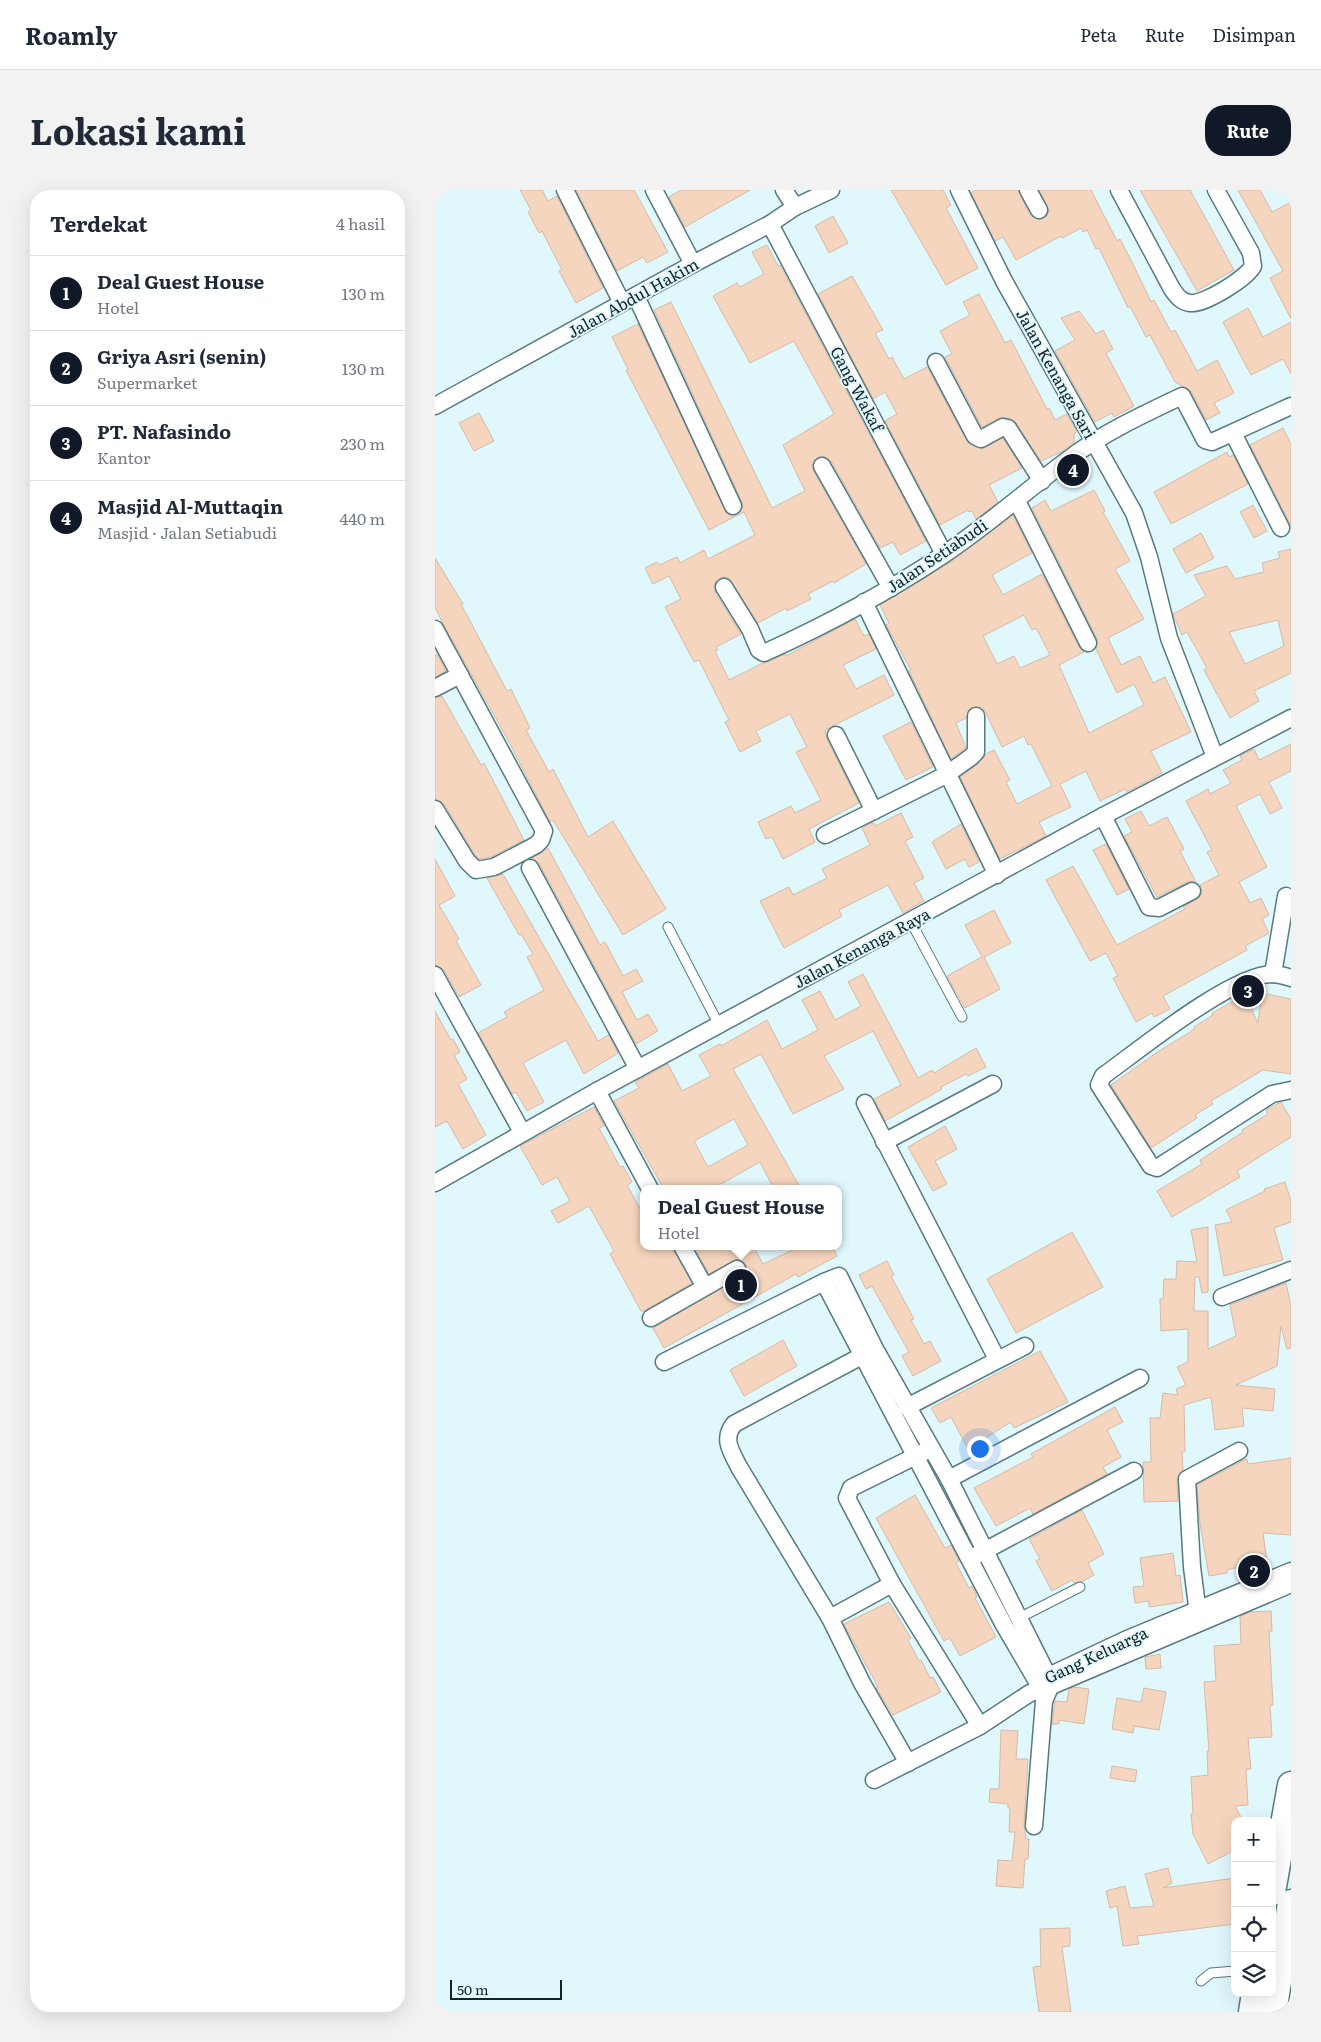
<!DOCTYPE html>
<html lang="id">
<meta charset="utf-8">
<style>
:root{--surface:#fff;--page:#f2f2f3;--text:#1f2937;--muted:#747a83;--line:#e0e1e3;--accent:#111827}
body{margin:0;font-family:Literata,serif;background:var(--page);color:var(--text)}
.controls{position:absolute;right:15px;bottom:15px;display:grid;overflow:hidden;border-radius:10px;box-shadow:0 5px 20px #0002}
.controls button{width:45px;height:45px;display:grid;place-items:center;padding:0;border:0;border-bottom:1px solid var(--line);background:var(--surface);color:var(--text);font:25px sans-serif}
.scale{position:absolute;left:15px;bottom:12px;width:112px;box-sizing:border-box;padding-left:5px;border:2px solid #142326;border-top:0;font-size:14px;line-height:18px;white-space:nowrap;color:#142326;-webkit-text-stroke:4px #e0f7fc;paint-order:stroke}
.you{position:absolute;left:544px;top:1258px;width:18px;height:18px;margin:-12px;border:4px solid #fff;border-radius:50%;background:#1a73e8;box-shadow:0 0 0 8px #1a73e833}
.badge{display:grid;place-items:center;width:32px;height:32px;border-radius:50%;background:var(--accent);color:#fff;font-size:16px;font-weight:700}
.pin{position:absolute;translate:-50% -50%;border:2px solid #fff;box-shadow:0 1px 5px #0006}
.popup{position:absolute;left:205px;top:995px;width:202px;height:65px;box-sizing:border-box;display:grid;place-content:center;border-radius:10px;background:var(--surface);filter:drop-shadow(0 1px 4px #0005);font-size:16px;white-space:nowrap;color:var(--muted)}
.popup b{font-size:19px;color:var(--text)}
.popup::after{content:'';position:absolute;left:50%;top:100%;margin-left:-10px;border:10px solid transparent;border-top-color:var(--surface)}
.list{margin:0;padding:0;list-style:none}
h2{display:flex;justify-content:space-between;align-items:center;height:65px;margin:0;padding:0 20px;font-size:21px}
h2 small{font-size:16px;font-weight:400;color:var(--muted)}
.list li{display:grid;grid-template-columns:32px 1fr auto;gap:15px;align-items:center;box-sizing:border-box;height:75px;padding:0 20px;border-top:1px solid var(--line)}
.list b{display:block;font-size:19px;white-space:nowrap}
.list p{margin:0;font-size:16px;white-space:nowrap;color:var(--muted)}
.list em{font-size:16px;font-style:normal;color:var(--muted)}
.icon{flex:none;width:28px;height:28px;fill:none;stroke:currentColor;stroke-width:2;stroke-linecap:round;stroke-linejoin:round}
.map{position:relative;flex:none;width:856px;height:1822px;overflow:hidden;border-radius:20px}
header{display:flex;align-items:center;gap:30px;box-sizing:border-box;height:70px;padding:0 25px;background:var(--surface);border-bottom:1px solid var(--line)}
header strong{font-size:24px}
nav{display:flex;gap:28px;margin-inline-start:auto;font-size:18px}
.intro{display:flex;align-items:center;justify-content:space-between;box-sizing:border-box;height:120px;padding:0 30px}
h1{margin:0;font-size:35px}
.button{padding:12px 22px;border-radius:20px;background:var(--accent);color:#fff;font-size:18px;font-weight:700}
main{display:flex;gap:30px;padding:0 30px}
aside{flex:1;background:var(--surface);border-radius:20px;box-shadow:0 5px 20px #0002}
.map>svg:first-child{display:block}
.building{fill:#f6d5be;stroke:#d5baa6;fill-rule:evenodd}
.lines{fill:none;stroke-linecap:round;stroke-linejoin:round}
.lane-casing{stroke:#577a82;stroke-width:11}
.street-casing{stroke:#577a82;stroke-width:19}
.primary-casing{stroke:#577a82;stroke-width:29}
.lane{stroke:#fff;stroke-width:9}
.street{stroke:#fff;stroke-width:16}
.primary{stroke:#fff;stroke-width:26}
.labels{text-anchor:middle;stroke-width:4;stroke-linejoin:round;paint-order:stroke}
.street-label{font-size:16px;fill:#142326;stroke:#e0f7fc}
</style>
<header>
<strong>Roamly</strong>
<nav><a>Peta</a><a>Rute</a><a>Disimpan</a></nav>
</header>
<div class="intro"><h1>Lokasi kami</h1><a class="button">Rute</a></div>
<main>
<aside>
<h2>Terdekat<small>4 hasil</small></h2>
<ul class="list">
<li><span class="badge">1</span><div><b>Deal Guest House</b><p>Hotel</p></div><em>130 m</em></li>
<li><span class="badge">2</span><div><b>Griya Asri (senin)</b><p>Supermarket</p></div><em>130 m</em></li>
<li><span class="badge">3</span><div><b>PT. Nafasindo</b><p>Kantor</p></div><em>230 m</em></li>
<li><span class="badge">4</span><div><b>Masjid Al-Muttaqin</b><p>Masjid · Jalan Setiabudi</p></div><em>440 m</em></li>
</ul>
</aside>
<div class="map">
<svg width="856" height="1822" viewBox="0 0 856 1822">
<rect width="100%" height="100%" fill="#e0f7fc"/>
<g class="building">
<polygon points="85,0 107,0 113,11 122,6 168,98 141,113 124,81 127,80 107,41 104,43 93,22 96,20"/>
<polygon points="141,0 199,0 233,62 212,73 208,67 182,81"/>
<polygon points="246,0 315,0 250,37 234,7"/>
<polygon points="456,0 508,0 516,15 511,18 543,78 511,95"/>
<polygon points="541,0 583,0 595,25 604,30 612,26 614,20 604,0 656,0 682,51 685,49 697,72 716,112 719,110 736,142 740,140 762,181 782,170 799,203 779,213 785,223 771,230 756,201 740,192 715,145 711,147 695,116 693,118 664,58 661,59 652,40 648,42 646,38 627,48 626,46 581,70 568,47 560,51 536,3"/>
<polygon points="705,0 755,0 799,80 762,101"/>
<polygon points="803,0 825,0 837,22 856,12 856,129 835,88 848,81"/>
<polygon points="398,26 413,53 394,63 380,36"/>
<polygon points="332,55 343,76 345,75 491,351 465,365 458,352 445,358 396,271 387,266 378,271 378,280 431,374 399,393 398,391 373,404 376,409 352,421 351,418 323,433 294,388 288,387 280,393 280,402 306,444 281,457 283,460 280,461 294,490 328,473 350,464 351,466 420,429 429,446 434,444 441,459 408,475 421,499 449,485 459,505 390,540 392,549 424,613 374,639 380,652 348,669 337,647 331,649 323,632 356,616 360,623 386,610 361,562 372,557 355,524 321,541 326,551 305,562 290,532 294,530 264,470 259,472 230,417 246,409 234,386 218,394 210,378 222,372 224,375 242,367 245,373 269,360 273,369 320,345 309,322 274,340 191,180 193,179 177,147 203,134 292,324 303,325 308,317 307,312 219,120 236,112 337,318 370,301 348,255 399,224 359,151 315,173 278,106 302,93 305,97 329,84 317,62"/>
<polygon points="417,86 448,140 440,143 454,169 457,167 469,189 492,177 532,251 547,259 568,248 587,278 554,295 563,312 541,329 537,321 534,322 533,320 505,335 450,231 462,224 450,202 438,209 383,104"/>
<polygon points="544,104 570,153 576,150 612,219 614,218 620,230 632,224 642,242 639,244 639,253 626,262 606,271 581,233 575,228 564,228 547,237 510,167 517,164 505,141 535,125 528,112"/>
<polygon points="813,118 828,147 856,132 856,184 848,169 816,185 788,132"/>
<polygon points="644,121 661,144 668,140 678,159 671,163 699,216 679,227 677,223 660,232 620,161 640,150 626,128"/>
<polygon points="44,223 59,251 39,261 24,233"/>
<polygon points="848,238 856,254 856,336 815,255"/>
<polygon points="792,262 794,267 798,265 813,294 736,334 719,302"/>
<polygon points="645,273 648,285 631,289 630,284"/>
<path d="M 659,300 L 670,321 L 668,322 L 695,371 L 680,379 L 709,429 L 673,448 L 686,475 L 705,466 L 718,493 L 730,487 L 756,542 L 716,561 L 727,583 L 692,602 L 690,599 L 665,611 L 651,581 L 625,594 L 636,617 L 604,632 L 611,646 L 565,669 L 525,587 L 543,574 L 551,564 L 559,560 L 575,590 L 571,592 L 582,614 L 617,596 L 596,554 L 593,555 L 589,546 L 567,557 L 549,519 L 546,517 L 536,518 L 531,528 L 521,533 L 531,558 L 516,569 L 474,481 L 476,480 L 451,435 L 454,433 L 445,415 L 514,373 L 578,325 L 597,363 L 557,385 L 568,405 L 607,384 L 644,457 L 649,462 L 624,475 L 654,543 L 709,515 L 699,494 L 682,503 L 661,459 L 662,449 L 597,318 L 610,310 L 616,321 ZM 589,425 L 597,440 L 601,438 L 615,465 L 585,478 L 579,466 L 562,474 L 548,446 Z"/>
<polygon points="818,315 832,341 819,348 805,322"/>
<polygon points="766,343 779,368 751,383 738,359"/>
<path d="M 856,359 L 856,483 L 819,501 L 824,511 L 795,528 L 769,480 L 772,478 L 752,442 L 747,445 L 738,424 L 771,406 L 759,385 L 792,376 L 800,389 L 829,382 L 827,373 L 845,368 L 843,362 ZM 843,430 L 849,456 L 810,474 L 794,442 Z"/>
<polygon points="0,368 28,414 26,414 72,501 76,499 95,538 91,540 114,582 118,579 153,647 178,631 231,719 188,745 118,630 115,632 73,550 7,432 0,417"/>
<polygon points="2,464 11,481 0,487 0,465"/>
<polygon points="7,506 46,575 49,573 89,650 56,667 44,669 40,665 9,614 0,609 0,508"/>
<polygon points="476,532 498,577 471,590 448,546"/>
<polygon points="856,554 856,581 834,592 847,618 835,624 825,604 801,616 832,677 804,692 815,713 826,708 834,725 827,729 834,743 810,756 812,760 728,806 735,819 719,827 717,823 701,832 678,788 683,786 671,763 655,771 611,690 638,676 682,755 750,719 748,717 765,707 767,701 765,695 784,685 772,662 777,660 751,611 773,599 775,604 796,593 788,580 807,570 805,566 819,559 824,570"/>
<polygon points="706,621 714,636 732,627 749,659 745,661 761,692 752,692 722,707 689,646 697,642 690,629"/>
<polygon points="466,623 478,647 470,651 489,688 479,693 489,711 468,723 453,695 404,720 407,726 349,758 325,711 354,697 358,705 392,688 387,679 435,655 427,638 438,632 440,636"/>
<polygon points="526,634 544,672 534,677 530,669 511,679 497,652"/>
<polygon points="671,654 694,699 682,705 658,660"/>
<polygon points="113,658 165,755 170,752 188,786 201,779 208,791 187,802 202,830 213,824 223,841 201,854 104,673 97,668"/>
<polygon points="0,669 20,706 4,715 24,749 21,751 46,795 24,807 9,780 0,775"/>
<polygon points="68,684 163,851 174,845 183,863 149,884 131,850 88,873 109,912 92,921 81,902 77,904 43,843 72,827 69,822 109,800 92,767 98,764 86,744 84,745 52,688"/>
<polygon points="559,720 576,753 549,767 565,799 530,818 512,786 547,767 530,735"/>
<path d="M 428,784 L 483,888 L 497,880 L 499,883 L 541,858 L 551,877 L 533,886 L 531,884 L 506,897 L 507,899 L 450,931 L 439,909 L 466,895 L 438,841 L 389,866 L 409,899 L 358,924 L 326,864 L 298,879 L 366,999 L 339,999 L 325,972 L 284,995 L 286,999 L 229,999 L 179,911 L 204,898 L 200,892 L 233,874 L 247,901 L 276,886 L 264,865 L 285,854 L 286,856 L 332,830 L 347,859 L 383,840 L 367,810 L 385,801 L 400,830 L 426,816 L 413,792 ZM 299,929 L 313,955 L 273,977 L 259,951 Z"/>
<polygon points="827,803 856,809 856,884 828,880 776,911 778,914 760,925 762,928 716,958 676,895 724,861 760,839 759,837 778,825 777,823 810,805 823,833"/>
<polygon points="0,821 16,850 18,849 25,862 19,865 32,889 23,894 51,945 28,959 12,931 0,937"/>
<polygon points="846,912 856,929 856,947 802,981 805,987 737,1027 722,1001 767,974 765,970 808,942 807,940 833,924 831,920"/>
<polygon points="159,917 169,936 164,938 185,977 188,976 197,992 192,995 208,1024 208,1056 237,1056 257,1093 209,1121 206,1121 175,1064 179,1061 154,1016 123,1033 116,1021 135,1011 122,987 107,995 85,956"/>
<polygon points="510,936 522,959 500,971 512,994 498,1001 473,957"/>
<polygon points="850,992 856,1011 856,1032 839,1038 848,1070 789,1086 780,1035 797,1032 791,1020 830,1001 829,999"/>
<polygon points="773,1037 773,1102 767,1103 764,1087 760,1087 759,1121 773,1121 773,1159 801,1146 795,1115 851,1093 856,1116 856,1158 852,1159 846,1136 842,1176 801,1195 840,1199 838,1221 807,1218 809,1236 780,1240 776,1207 749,1215 750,1261 747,1262 748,1280 742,1289 743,1311 709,1312 708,1272 716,1272 715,1228 725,1228 728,1203 743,1205 741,1199 751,1195 742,1177 753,1172 753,1139 726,1141 725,1109 728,1109 729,1089 741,1089 742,1071 762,1072 756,1040"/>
<polygon points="637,1042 668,1097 581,1143 552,1089"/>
<polygon points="259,1056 318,1056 328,1074 366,1056 397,1056 402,1066 363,1087 361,1084 229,1158 218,1138 311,1084 311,1074 303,1069 274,1084"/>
<polygon points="452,1071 459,1085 456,1086 479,1129 476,1130 489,1154 495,1151 506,1171 478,1186 467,1166 474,1162 437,1096 431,1099 424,1085"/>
<polygon points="348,1150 362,1176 309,1206 295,1180"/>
<polygon points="605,1161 633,1212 579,1238 576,1232 533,1259 516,1227 505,1233 496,1218"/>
<polygon points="680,1217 688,1232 672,1240 686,1267 668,1277 672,1284 598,1324 595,1318 561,1336 539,1298 598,1267 596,1264"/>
<polygon points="856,1268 856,1345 828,1343 832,1372 811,1375 792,1380 792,1383 774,1386 765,1334 762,1295 809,1270 812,1269 813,1274"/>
<polygon points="480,1305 510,1358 516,1355 524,1371 521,1373 534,1398 537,1396 542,1407 540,1408 561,1447 525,1466 515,1448 509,1451 441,1328"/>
<polygon points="647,1320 669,1364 653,1373 659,1385 648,1391 639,1393 637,1390 617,1401 601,1371 605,1369 594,1349"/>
<polygon points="738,1363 741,1386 745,1385 748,1412 714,1417 714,1411 700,1413 698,1397 709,1396 705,1368"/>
<polygon points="454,1412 476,1448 473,1450 484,1471 486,1470 495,1488 498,1487 506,1502 458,1525 441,1498 443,1497 409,1434"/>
<polygon points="836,1421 837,1441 834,1441 838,1515 835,1515 837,1547 813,1548 816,1579 811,1579 813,1615 800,1616 808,1631 800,1631 800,1660 773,1674 758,1644 756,1624 758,1624 756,1587 773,1585 772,1561 774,1561 769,1492 781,1491 779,1456 806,1454 805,1427 815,1422"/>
<polygon points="725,1464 726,1478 711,1479 710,1467"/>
<polygon points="640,1497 654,1499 649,1534 624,1530 624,1534 617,1534 620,1511 632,1512 634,1499"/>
<polygon points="709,1498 731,1502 724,1540 699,1536 698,1543 677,1539 682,1508 706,1512"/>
<polygon points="566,1540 583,1541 581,1569 593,1569 589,1635 591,1649 594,1649 593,1669 590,1669 588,1698 561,1696 563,1670 577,1671 580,1642 574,1642 575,1618 573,1618 573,1614 554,1612 555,1599 564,1599"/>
<polygon points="677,1576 702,1580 700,1592 675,1588"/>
<polygon points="733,1678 737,1693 728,1698 800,1688 800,1734 702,1746 704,1754 688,1756 682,1716 675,1718 671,1701 690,1696 695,1718 719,1716 710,1684"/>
<polygon points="635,1738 635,1756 627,1757 636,1822 604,1822 598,1777 606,1776 605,1739"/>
</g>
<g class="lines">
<g class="lane-casing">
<g id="lane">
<polyline points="476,732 527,827"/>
<polyline points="233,737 284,835"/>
<polyline points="584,1428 645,1397"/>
<polyline points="766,1791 776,1783 800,1781"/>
</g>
</g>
<g class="street-casing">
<g id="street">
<polyline points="130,0 187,113"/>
<polyline points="219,0 258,74"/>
<polyline points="349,0 360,17"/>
<polyline points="524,0 569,91 699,323 714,367 734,448 780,567"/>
<polyline points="593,0 604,20"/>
<path d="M 684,0 L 737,99 C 742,106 746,112 755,113 C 769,115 812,88 818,76 L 816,63 L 781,0"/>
<polyline points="335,34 509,364"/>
<polyline points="201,106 298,316"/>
<polyline points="501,172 540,246 546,249 568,237 573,238 607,291"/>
<polyline points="0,216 258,74 335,34 360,17 396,0"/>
<polyline points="798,243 846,338"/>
<polyline points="387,276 456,398"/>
<polyline points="582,311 653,453"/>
<path d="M 289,397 L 315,439 L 324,460 L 329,463 C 391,435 451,403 508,365 C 553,335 592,300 635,268 C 668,243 709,224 747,206 L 770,250 L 777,252 L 856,216"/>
<polyline points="429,412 562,685"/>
<polyline points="0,439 109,641 106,650 101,655 59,677 41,680 32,671 0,619"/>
<polyline points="0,498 25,485"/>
<polyline points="401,545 439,621"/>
<polyline points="668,626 714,717 724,718 757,701"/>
<polyline points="390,645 511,585 536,567 541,562 541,526"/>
<polyline points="95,678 203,879"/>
<polyline points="838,784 851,706"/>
<polyline points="0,785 87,942"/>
<path d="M 856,788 C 850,786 843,784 837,784 C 796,785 703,861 668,886 L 664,895 L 716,976 L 722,978 L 837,904 L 856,900"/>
<polyline points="162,901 215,999"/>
<polyline points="430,913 562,1169"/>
<polyline points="449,952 558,894"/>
<polyline points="0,993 162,901 668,626 856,528"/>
<polyline points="247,1056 270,1097"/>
<polyline points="389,1092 569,1435 607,1500 609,1511 599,1636"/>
<polyline points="787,1107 856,1080"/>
<polyline points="216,1128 302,1079"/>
<polyline points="229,1172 389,1092 404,1086 440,1159 514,1289 612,1484 616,1495 609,1511"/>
<polyline points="472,1217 590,1156"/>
<polyline points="489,1262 416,1298 412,1308 457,1394 545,1536"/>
<polyline points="514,1289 705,1188"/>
<polyline points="540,1366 699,1281"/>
<polyline points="457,1394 395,1428 427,1493 473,1573"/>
<path d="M 395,1428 L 304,1277 C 296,1261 287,1249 299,1234 L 436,1161"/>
<polyline points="764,1431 757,1377 752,1289 804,1261"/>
<polyline points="605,1490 690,1450 856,1381"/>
<polyline points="439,1590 545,1536 595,1503 607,1500 856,1394"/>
</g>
</g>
<g class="primary-casing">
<g id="primary">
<polyline points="837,1702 856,1595"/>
<polyline points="817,1822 820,1803"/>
<polyline points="838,1822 856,1713"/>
</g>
</g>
<use href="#lane" class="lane"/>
<use href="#street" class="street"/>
<use href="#primary" class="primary"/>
</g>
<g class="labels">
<g class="street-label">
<text transform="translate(198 108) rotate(-29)" y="6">Jalan Abdul Hakim</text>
<text transform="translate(621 184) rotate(61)" y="6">Jalan Kenanga Sari</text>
<text transform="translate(422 199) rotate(62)" y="6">Gang Wakaf</text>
<text transform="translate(502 366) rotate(-34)" y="6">Jalan Setiabudi</text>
<text transform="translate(427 758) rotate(-28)" y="6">Jalan Kenanga Raya</text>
<text transform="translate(661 1465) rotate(-25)" y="6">Gang Keluarga</text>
</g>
</g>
</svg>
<div class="controls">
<button>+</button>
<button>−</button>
<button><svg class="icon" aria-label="locate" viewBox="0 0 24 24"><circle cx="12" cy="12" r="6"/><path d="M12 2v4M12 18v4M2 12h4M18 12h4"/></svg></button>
<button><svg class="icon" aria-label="layers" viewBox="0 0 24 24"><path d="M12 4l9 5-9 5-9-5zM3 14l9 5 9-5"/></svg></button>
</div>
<div class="scale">50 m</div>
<div class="you"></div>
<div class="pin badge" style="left:306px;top:1095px">1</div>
<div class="popup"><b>Deal Guest House</b>Hotel</div>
<div class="pin badge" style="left:819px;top:1381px">2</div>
<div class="pin badge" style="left:813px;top:801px">3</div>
<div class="pin badge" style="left:638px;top:280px">4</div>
</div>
</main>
